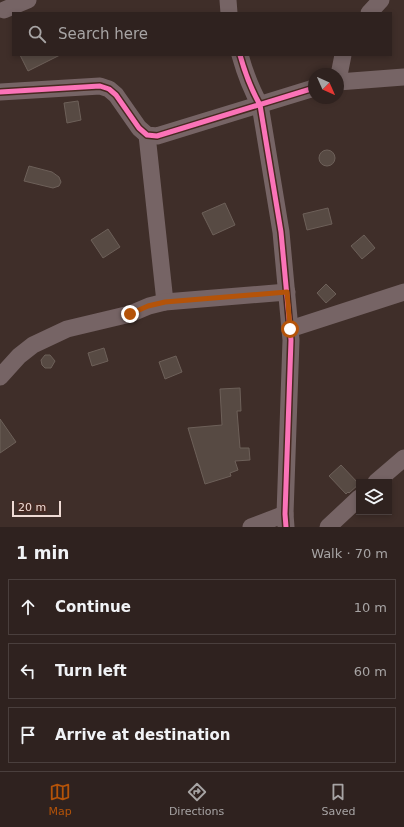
<!DOCTYPE html>
<meta charset="utf-8">
<style>
:root{--surface:#2f221f;--page:#372a28;--text:#f1f3f6;--muted:#a7a4a4;--line:#4a3f3d;--accent:#b45309}
body{margin:0;font-family:"DejaVu Sans",sans-serif;background:var(--page);color:var(--text)}
.controls{position:absolute;right:12px;bottom:12px;display:grid;overflow:hidden;border-radius:0px;box-shadow:0 2px 6px #0003}
.controls button{width:36px;height:36px;display:grid;place-items:center;padding:0;border:0;border-bottom:1px solid var(--line);background:var(--surface);color:var(--text);font:20px sans-serif}
.compass{position:absolute;left:308px;top:68px;width:36px;height:36px;border-radius:50%;background:var(--surface);box-shadow:0 2px 6px #0003;rotate:135deg}
.scale{position:absolute;left:12px;bottom:10px;width:49px;box-sizing:border-box;padding-left:4px;border:2px solid #efdbd5;border-top:0;font-size:11px;line-height:14px;white-space:nowrap;color:#efdbd5;-webkit-text-stroke:3px #472921;paint-order:stroke}
.stop{position:absolute;width:12px;height:12px;margin:-9px;border:3px solid #b45309;border-radius:50%;background:#fff}
.stop.end{background:#b45309;border-color:#fff;box-shadow:0 1px 4px #0008}
.list{margin:0;padding:0;list-style:none}
h2{display:flex;justify-content:space-between;align-items:center;height:52px;margin:0;padding:0 16px;font-size:17px}
h2 small{font-size:13px;font-weight:400;color:var(--muted)}
.list li{display:grid;grid-template-columns:26px 1fr auto;gap:12px;align-items:center;box-sizing:border-box;height:56px;margin:0 8px 8px;padding:0 8px;border:1px solid var(--line);border-radius:0px}
.list b{display:block;font-size:15px;white-space:nowrap}
.list em{font-size:13px;font-style:normal;color:var(--muted)}
.icon{flex:none;width:22px;height:22px;fill:none;stroke:currentColor;stroke-width:2;stroke-linecap:round;stroke-linejoin:round}
.map{position:relative;flex:none;width:404px;height:527px;overflow:hidden}
.search{position:absolute;background:var(--surface);box-shadow:0 2px 6px #0003;left:12px;right:12px;top:12px;height:44px;display:flex;align-items:center;gap:10px;box-sizing:border-box;padding:0 14px;border-radius:0px;color:var(--muted);font-size:15px}
.sheet{height:244px;background:var(--surface)}
nav{display:flex;justify-content:space-around;align-items:center;box-sizing:border-box;height:56px;border-top:1px solid var(--line);background:var(--surface);font-size:11px;color:var(--muted)}
nav a{display:grid;justify-items:center;gap:2px}
nav .on{color:var(--accent)}
.map>svg:first-child{display:block}
.building{fill:#574a43;stroke:#6d6059}
.lines{fill:none;stroke-linecap:round;stroke-linejoin:round}
.street{stroke:#766465;stroke-width:17}
.cycleway-casing{stroke:#472921;stroke-width:8}
.cycleway{stroke:#fb73b8;stroke-width:5}
.route{stroke:#b45309;stroke-width:5}
</style>
<div class="map">
<svg width="404" height="527" viewBox="0 0 404 527">
<rect width="100%" height="100%" fill="#3f2e29"/>
<g class="building">
<polygon points="20,55 60,55 28,71"/>
<polygon points="78,101 81,120 67,123 64,103"/>
<circle cx="327" cy="158" r="8"/>
<polygon points="29,166 52,172 59,177 61,182 59,186 53,188 24,181"/>
<polygon points="225,203 235,225 213,235 202,213"/>
<polygon points="328,208 332,224 307,230 303,214"/>
<polygon points="108,229 120,247 103,258 91,240"/>
<polygon points="364,235 375,248 362,259 351,246"/>
<polygon points="326,284 336,294 326,303 317,293"/>
<polygon points="104,348 108,361 92,366 88,353"/>
<polygon points="45,355 50,355 55,361 51,368 45,368 42,365 41,360"/>
<polygon points="176,356 182,372 165,379 159,362"/>
<polygon points="240,388 241,411 237,411 240,448 249,448 250,460 235,461 238,470 230,473 231,476 205,484 188,428 222,425 220,389"/>
<polygon points="0,419 16,442 0,453"/>
<polygon points="341,465 359,484 349,493 348,492 346,494 329,476"/>
</g>
<g class="lines">
<g class="street">
<polyline points="228,0 229,13"/>
<polyline points="4,10 28,0"/>
<polyline points="369,13 381,0"/>
<path d="M 240,55 C 245,73 251,89 260,105 L 281,232 L 291,340 L 285,514 L 286,527"/>
<polyline points="338,80 343,55"/>
<polyline points="338,82 404,77"/>
<polyline points="0,92 100,86 109,89 116,95 139,128 147,135 157,136 314,88"/>
<polyline points="147,135 165,302"/>
<polyline points="290,329 404,292"/>
<polyline points="0,377 19,356 33,345 67,329 130,314 149,306 165,302 287,292"/>
<polyline points="376,482 404,458"/>
<polyline points="251,527 285,514"/>
<polyline points="328,527 359,498"/>
</g>
<g class="cycleway-casing">
<g id="cycleway">
<path d="M 240,55 C 245,73 251,89 260,105 L 281,232 L 291,340 L 285,514 L 286,527"/>
<polyline points="0,92 100,86 109,89 116,95 139,128 147,135 157,136 314,88"/>
</g>
</g>
<use href="#cycleway" class="cycleway"/>
</g>
<g class="lines">
<polyline class="route" points="130,314 148,306 165,302 287,292 290,329"/>
</g>
</svg>
<div class="controls">
<button><svg class="icon" aria-label="layers" viewBox="0 0 24 24"><path d="M12 4l9 5-9 5-9-5zM3 14l9 5 9-5"/></svg></button>
</div>
<svg class="compass" viewBox="-18 -18 36 36"><path d="M0-13l5 13h-10z" fill="#e53935"/><path d="M0 13l5-13h-10z" fill="#a7a4a4"/></svg>
<div class="scale">20 m</div>
<div class="stop" style="left:290px;top:329px"></div>
<div class="stop end" style="left:130px;top:314px"></div>
<div class="search"><svg class="icon" aria-label="search" viewBox="0 0 24 24"><circle cx="10" cy="10" r="6"/><path d="M15 15l6 6"/></svg>Search here</div>
</div>
<section class="sheet">
<h2>1 min<small>Walk · 70 m</small></h2>
<ul class="list">
<li><svg class="icon" aria-label="ahead" viewBox="0 0 24 24"><path d="M12 20V5M6 11l6-6 6 6"/></svg><div><b>Continue</b></div><em>10 m</em></li>
<li><svg class="icon" aria-label="left" viewBox="0 0 24 24"><path d="M17 20v-9H6M10 6l-5 5 5 5"/></svg><div><b>Turn left</b></div><em>60 m</em></li>
<li><svg class="icon" aria-label="arrive" viewBox="0 0 24 24"><path d="M6 21V4h12l-3 4 3 4H6"/></svg><div><b>Arrive at destination</b></div></li>
</ul>
</section>
<nav>
<a class="on"><svg class="icon" aria-label="map" viewBox="0 0 24 24"><path d="M3 6l6-2 6 2 6-2v14l-6 2-6-2-6 2zM9 4v14M15 6v14"/></svg>Map</a>
<a><svg class="icon" aria-label="directions" viewBox="0 0 24 24"><path d="M12 3l9 9-9 9-9-9zM9 14v-3h6M13 9l2 2-2 2"/></svg>Directions</a>
<a><svg class="icon" aria-label="saved" viewBox="0 0 24 24"><path d="M7 4h10v16l-5-4-5 4z"/></svg>Saved</a>
</nav>
